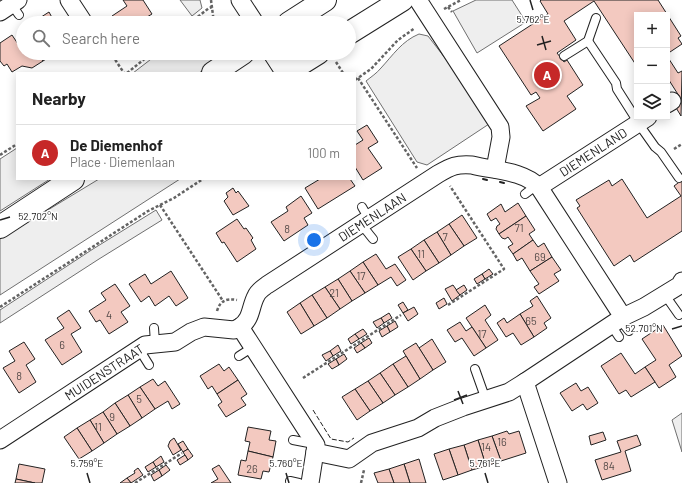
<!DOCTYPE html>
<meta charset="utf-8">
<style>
:root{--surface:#fff;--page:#f6f6f6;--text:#222;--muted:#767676;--line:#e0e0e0;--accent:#c62828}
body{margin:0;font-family:Barlow,sans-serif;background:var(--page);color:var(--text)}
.controls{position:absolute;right:12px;top:12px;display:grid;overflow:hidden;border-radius:0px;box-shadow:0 2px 10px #0003}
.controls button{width:36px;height:36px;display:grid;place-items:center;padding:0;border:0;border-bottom:1px solid var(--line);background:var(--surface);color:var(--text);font:20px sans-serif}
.you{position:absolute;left:314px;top:240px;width:14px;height:14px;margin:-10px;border:3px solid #fff;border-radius:50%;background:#1a73e8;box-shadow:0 0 0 6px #1a73e833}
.badge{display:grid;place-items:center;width:26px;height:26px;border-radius:50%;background:var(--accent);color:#fff;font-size:13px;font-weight:700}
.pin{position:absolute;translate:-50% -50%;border:2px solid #fff;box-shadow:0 1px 4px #0006}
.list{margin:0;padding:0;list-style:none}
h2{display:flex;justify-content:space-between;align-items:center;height:52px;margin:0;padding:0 16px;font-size:17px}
h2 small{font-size:13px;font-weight:400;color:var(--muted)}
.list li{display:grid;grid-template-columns:26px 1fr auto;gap:12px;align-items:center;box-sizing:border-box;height:56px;padding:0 16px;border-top:1px solid var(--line)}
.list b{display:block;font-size:15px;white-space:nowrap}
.list p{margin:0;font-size:13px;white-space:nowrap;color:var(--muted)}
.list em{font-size:13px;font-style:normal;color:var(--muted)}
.icon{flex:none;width:22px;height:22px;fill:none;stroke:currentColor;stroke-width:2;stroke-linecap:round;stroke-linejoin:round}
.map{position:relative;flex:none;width:682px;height:483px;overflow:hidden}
.search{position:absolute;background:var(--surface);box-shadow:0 2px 10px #0003;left:16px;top:16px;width:340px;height:44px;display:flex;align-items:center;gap:10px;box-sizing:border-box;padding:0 14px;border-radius:22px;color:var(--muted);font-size:15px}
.panel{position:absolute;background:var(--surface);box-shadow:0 2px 10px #0003;left:16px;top:72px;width:340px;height:108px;border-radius:0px}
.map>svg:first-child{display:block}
.green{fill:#eee;stroke:#6f6f6f}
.building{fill:#f3c9c0;stroke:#222}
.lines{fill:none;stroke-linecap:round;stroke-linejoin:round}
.service-casing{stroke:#222;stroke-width:10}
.minor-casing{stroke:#222;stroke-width:19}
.tertiary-casing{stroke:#222;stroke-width:23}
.secondary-casing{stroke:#222;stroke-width:24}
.path{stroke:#646464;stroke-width:2.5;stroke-dasharray:3 2;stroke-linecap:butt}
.service{stroke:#fff;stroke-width:8}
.minor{stroke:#fff;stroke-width:17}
.tertiary{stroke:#fff;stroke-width:21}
.secondary{stroke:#fff;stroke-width:22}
.fence{stroke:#222;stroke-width:1;stroke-dasharray:5 2;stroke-linecap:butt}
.wall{stroke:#222;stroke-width:2}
.ticks{fill:none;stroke:#222;stroke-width:1.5}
.labels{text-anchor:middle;stroke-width:3;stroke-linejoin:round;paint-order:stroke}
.number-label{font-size:11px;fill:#564c4a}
.street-label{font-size:13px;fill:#222;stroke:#fff}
.ticks-label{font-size:10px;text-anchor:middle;fill:#222;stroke:#fff;stroke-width:3;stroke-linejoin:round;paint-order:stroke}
</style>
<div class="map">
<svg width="682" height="483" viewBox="0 0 682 483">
<rect width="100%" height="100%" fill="#fff"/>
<g class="green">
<polygon points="180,0 200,0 202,8 192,16"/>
<polygon points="476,0 512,0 526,22 477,53 453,11"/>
<path d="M 419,34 L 428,36 L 455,71 L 489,124 L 427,165 L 417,162 L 366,81 C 371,77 377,73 381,68 C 393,55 402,41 419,34 Z"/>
<polygon points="159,53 214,53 216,61 199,73 133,73"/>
<polygon points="17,148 17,179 50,179 0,211 0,159"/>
<polygon points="99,179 180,179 0,295 0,239"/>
<polygon points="156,210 162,220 99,259 0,323 0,310 93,249"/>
<polygon points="682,413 682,452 672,420"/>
</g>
<g class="building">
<polygon points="123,0 143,0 152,14 137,23 116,23 112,16 127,6"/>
<polygon points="541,0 658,0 681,36 678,38 682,44 667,54 667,15 637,15 636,65 594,1 564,21 576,40 557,53 564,62 567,60 583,85 567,96 576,109 543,131 526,106 540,98 536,92 531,95 499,46 548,14 540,1"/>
<polygon points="49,12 55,23 36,23 35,21"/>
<polygon points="12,35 22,50 23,50 23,53 38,53 43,61 32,68 22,66 12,72 7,64 4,66 0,61 0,43"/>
<polygon points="38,53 64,53 58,57 55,53 43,61"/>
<polygon points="667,56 678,73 682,71 681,116 672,101 679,96 667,77"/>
<polygon points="367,125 378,142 368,148 382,168 363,180 355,167 355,145 363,140 357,131"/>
<polygon points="320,179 350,179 355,186 318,209 305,188"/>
<polygon points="622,179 647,218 681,196 674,186 682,180 682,231 634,262 630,255 614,266 577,208 580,206 576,200 609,180 612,186"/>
<polygon points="233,188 236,193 238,191 249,206 233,215 224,201 228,197 226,193"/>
<polygon points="301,196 312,213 304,218 308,225 284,241 271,222 288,211 286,207"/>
<polygon points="518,203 526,216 499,234 496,229 497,226 500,224 496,218 491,221 487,214 501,204 505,212"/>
<polygon points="462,215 477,238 464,246 449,224"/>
<polygon points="526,216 535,230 529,234 533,240 513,254 508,247 513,244 508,237 505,239 502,238 499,234"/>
<polygon points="237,219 244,229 246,228 253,238 251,240 256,249 237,262 224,242 222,243 216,233"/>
<polygon points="449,224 464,246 451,255 437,232"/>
<polygon points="437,232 451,255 439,263 424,240"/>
<polygon points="424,240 439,263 426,271 411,249"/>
<polygon points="533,240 538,247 544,243 552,257 530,271 522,258 517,261 513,254"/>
<polygon points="411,249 426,271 413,280 398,257"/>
<polygon points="376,254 386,269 395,264 406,280 397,286 391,277 378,285 363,262"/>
<polygon points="552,257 561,270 554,274 559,281 539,294 534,287 539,284 530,271"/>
<polygon points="363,262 378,285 365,293 350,271"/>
<polygon points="489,269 493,274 485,279 482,274"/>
<polygon points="171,271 188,298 176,306 169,296 155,306 149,296 141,302 129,284 145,274 151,284"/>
<polygon points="350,271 365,293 352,301 338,279"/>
<polygon points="482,274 485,279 477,284 474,279"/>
<polygon points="338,279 352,301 340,309 325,287"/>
<polygon points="115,284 130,306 121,312 128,322 109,334 100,320 96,322 89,311 106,300 101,293"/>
<polygon points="453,285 460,295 452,301 445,289"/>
<polygon points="464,285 467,290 460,295 456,290"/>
<polygon points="325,287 340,309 327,318 312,295"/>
<polygon points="312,295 327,318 314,326 300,303"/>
<polygon points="537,296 551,318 544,323 547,328 534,337 520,314 533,306 530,301"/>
<polygon points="444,298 447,304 439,309 436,303"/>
<polygon points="403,302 408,310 403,313 398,305"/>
<polygon points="300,303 314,326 301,334 287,312"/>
<polygon points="485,305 491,315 485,320 498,340 486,348 466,318"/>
<polygon points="414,307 418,314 408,321 403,313"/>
<polygon points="69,310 81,328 71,334 82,352 62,365 45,340 64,328 57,318"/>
<polygon points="389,313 392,318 384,323 381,318"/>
<polygon points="520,314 534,337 521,345 513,333 506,337 497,323 504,318 507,323"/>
<polygon points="381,318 384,323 377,328 373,322"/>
<polygon points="395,321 398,327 390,332 387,326"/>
<polygon points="460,322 466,331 472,327 486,348 474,356 462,338 455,342 447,330"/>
<polygon points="663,325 682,356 669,365 676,377 659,388 645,367 656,360 642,339"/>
<polygon points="387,326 390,332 382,337 379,331"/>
<polygon points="363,329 367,334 359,339 355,334"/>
<polygon points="355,334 359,339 351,344 348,339"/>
<polygon points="369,338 372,343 365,348 361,343"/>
<polygon points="432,339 446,362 433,370 419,348"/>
<polygon points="24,342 35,359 26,365 36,382 19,393 3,368 15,361 9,351"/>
<polygon points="361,343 365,348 357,353 354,348"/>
<polygon points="416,343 433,370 420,379 403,351"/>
<polygon points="338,345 341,351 333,356 330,351"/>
<polygon points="330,351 333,356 326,361 322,355"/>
<polygon points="621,353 635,374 645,367 655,382 631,397 626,390 619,394 601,366"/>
<polygon points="344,354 347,359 339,365 336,359"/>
<polygon points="406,356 420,379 408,387 393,364"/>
<polygon points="336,359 339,365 332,369 328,364"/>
<polygon points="219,364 224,371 229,367 238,380 217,394 212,386 208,389 200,376"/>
<polygon points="393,364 408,387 395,395 380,373"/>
<polygon points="380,373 395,395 383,403 368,381"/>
<polygon points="153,379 158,386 165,381 180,404 172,409 168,401 155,409 140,387"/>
<polygon points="238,380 247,394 241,398 246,405 226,417 218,405 222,402 217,394"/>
<polygon points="368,381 383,403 370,411 355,389"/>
<polygon points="576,383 581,391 588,387 598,403 587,410 583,404 572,411 560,393"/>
<polygon points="140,387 155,409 142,418 128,395"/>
<polygon points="355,389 370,411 357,420 342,397"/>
<polygon points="128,395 142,418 130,426 115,403"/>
<polygon points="115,403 130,426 117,434 103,412"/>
<polygon points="103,412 117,434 104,443 90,420"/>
<polygon points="90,420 104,443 92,451 77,428"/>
<polygon points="248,427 271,431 269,440 276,441 273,457 248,451 250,442 245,441"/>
<polygon points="77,428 92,451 79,459 64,437"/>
<polygon points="507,431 509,434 519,431 526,453 501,461 492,436"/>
<polygon points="603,432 606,440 591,445 589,436"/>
<polygon points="637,435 641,445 625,451 631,471 602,480 595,460 621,452 617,441"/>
<polygon points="492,436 501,461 486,466 478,440"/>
<polygon points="174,438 181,450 173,455 168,446 170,441"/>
<polygon points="478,440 486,466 472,470 464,445"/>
<polygon points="183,441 188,449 183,452 178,444"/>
<polygon points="464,445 472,470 458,475 449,449"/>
<polygon points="188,449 193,456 188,460 183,452"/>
<polygon points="449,449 458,475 443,480 434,454"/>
<polygon points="248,451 273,457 269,472 263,471 261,479 238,475 241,460 246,461"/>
<polygon points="185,455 188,460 180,465 177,460"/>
<polygon points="161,456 164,462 156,467 153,462"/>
<polygon points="419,459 426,483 410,483 404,464"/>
<polygon points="153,462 156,467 148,472 145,467"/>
<polygon points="19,464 45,469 42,483 35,483 16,479"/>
<polygon points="404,464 410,483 394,483 389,469"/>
<polygon points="166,465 170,470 162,476 159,470"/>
<polygon points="219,465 231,483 211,483 218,479 212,469"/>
<polygon points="138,468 143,475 131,483 127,478 135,473 134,471"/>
<polygon points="389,469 394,483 378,483 374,473"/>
<polygon points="159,470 162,476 154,481 151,475"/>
<polygon points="127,478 131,483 120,483"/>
<polygon points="16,479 35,483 15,483"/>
</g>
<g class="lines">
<g class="service-casing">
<g id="service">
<polyline points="12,5 19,15"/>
<polyline points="588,41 616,83 617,89 643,130 655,147 661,152 679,178"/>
<polyline points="564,56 588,41 596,18"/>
<polyline points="525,194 537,185"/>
<polyline points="362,207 369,219"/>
<polyline points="361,224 373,239"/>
<polyline points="665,295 679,315"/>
<polyline points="623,317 625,326 629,331"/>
<polyline points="611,325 619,337"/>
<polyline points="154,328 155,343"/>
<polyline points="139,349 149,365"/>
<polyline points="239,356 253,347"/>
<polyline points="475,369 486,400"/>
<polyline points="293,440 314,444"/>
<polyline points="290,481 299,483"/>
</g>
</g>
<g class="minor-casing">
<g id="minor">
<polyline points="69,0 84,23"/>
<polyline points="240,0 255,23"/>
<polyline points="418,0 500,127 501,137 495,169"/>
<polyline points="0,12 18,0"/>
<polyline points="667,104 672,101"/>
<polyline points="539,187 648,117"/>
<polyline points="623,317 644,307 680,285 682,281"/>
<polyline points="0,440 145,345 175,342 191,332 204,327 234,330 240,327"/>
<polyline points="315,452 349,459 372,443 418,428 435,418 463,407 509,392 525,382"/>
<path d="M 310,483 L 316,445 L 240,327 C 252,319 250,307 256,296 C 258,291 263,288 267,285 L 438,174 C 452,166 456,164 472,165 C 495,171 522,170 539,187 L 623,317 L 525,382 L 558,483"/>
</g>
</g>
<g class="tertiary-casing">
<polyline id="tertiary" points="274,53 287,73"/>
</g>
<g class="secondary-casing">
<g id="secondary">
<polyline points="289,23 325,0"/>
<polyline points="349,33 402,0"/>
<polyline points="213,73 243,53"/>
<polyline points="286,73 318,53"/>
<polyline points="0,227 73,179"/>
</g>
</g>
<g class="path">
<polyline points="211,0 214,23"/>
<polyline points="448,7 452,12"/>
<polyline points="444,9 461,0"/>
<polyline points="190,23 209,8 212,7"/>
<polyline points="103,53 112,55 124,73"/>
<polyline points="336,62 343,73"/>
<polyline points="127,73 152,53"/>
<polyline points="358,78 417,168"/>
<polyline points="355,80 371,69 398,40 415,28"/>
<polyline points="674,149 682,144"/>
<polyline points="0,155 17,144"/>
<polyline points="160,205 223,301"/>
<polyline points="448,305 504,269 450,186"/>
<polyline points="0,307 148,211 174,198 203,179"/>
<path d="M 217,311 C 220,301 226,298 237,300"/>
<polyline points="303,378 401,315"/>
<polyline points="135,483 182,453"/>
<polyline points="361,483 364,470"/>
</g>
<use href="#service" class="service"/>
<use href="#minor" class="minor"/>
<use href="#tertiary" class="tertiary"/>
<use href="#secondary" class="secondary"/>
<polyline class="fence" points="313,410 331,439 348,442 354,438"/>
<g class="wall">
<polyline points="483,179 487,180"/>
<polyline points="500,182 504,183"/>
</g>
</g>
<path class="ticks" d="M 530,0 L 533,10M 542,36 L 546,50M 537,45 L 551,41M 0,220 L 10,217M 672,329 L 682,326M 458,391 L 463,404M 454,400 L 467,395M 87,473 L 90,483M 286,473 L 289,483M 485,473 L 488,483"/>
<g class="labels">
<g class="number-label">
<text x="519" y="232">71</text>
<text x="287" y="233">8</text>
<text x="445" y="241">7</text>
<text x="421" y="258">11</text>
<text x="540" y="261">69</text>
<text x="361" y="280">17</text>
<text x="334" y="297">21</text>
<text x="109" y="319">4</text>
<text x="531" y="325">65</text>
<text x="482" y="338">17</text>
<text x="62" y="349">6</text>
<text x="19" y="380">8</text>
<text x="139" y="403">5</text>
<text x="112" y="421">9</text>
<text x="98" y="431">11</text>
<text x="502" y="446">16</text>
<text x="486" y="451">14</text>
<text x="609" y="470">84</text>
<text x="252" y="473">26</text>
</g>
<g class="street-label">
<text transform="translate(593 152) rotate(-33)" y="5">DIEMENLAND</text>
<text transform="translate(372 217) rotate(-33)" y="5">DIEMENLAAN</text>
<text transform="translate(104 372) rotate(-33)" y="5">MUIDENSTRAAT</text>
</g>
</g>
<g class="ticks-label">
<text x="533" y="23">5.762°E</text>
<text x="38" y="220">52.702°N</text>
<text x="644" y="332">52.701°N</text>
<text x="87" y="467">5.759°E</text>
<text x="286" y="467">5.760°E</text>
<text x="485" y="467">5.761°E</text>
</g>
</svg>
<div class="controls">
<button>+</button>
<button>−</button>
<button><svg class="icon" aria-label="layers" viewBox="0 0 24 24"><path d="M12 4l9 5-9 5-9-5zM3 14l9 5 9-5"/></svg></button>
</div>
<div class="you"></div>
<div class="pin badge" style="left:547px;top:75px">A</div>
<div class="search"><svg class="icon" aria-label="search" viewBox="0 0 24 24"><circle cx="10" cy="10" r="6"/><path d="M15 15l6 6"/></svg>Search here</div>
<section class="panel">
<h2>Nearby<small></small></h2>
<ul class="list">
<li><span class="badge">A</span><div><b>De Diemenhof</b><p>Place · Diemenlaan</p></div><em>100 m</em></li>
</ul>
</section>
</div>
